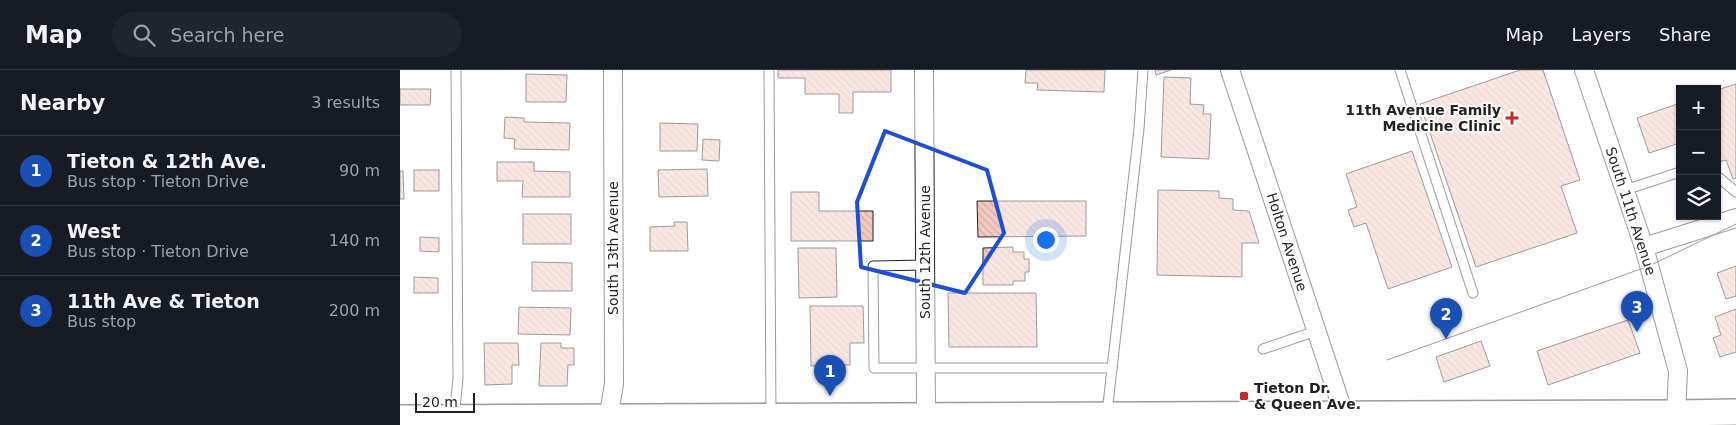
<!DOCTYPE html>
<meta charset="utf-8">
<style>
:root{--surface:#171b24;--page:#20242c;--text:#f1f3f6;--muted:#9ea1a6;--line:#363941;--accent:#c62828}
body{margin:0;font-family:"DejaVu Sans",sans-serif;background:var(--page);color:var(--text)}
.controls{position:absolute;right:15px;top:15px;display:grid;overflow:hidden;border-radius:0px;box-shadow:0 1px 4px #0004}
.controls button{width:45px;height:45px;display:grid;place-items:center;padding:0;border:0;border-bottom:1px solid var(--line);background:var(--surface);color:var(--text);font:25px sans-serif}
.scale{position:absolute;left:15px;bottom:12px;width:60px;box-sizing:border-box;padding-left:5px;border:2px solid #222;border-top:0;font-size:14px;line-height:18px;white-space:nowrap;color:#222;-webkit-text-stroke:4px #fff;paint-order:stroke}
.you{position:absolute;left:645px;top:169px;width:18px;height:18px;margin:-12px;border:4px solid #fff;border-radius:50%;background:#1a73e8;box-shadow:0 0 0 8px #1a73e833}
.badge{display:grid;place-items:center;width:32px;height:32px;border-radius:50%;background:var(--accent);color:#fff;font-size:16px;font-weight:700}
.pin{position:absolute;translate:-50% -41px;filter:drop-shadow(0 1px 2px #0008)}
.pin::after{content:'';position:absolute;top:26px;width:18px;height:15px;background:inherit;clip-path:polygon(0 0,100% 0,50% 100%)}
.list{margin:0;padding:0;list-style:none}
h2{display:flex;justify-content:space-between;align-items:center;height:65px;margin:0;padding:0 20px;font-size:21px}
h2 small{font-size:16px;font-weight:400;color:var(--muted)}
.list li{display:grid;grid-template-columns:32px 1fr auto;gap:15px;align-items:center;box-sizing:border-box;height:70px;padding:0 20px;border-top:1px solid var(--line)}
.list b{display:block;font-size:19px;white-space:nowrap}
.list p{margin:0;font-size:16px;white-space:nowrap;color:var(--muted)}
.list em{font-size:16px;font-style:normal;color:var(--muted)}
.icon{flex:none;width:28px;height:28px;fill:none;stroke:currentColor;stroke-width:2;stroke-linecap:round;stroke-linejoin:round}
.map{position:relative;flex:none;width:1336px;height:355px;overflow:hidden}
header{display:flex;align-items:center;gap:30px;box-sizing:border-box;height:70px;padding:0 25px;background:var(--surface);border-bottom:1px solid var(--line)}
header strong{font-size:24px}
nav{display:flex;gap:28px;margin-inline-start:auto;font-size:18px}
.search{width:350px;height:45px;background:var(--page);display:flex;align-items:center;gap:12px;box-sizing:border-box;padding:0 18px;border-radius:28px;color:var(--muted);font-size:19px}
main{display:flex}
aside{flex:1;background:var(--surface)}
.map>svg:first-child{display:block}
.building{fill:url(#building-back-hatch);stroke:#222}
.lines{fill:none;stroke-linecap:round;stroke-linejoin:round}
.lane-casing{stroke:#222;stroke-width:11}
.street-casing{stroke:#222;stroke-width:20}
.secondary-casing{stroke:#222;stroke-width:28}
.lane{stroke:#fff;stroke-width:9}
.street{stroke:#fff;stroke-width:18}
.secondary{stroke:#fff;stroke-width:25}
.tram{stroke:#222;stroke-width:1}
.marked{fill:none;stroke:#1d4ed8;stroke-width:4;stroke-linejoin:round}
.poi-dot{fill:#c62828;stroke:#fff;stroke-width:2}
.labels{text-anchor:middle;stroke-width:4;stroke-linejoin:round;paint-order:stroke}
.poi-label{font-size:14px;font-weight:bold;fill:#222;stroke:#fff;text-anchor:end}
.street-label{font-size:14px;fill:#222;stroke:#fff}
</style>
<header>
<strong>Map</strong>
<div class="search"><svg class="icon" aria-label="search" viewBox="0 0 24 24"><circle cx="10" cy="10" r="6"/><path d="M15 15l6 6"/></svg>Search here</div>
<nav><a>Map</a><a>Layers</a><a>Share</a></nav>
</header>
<main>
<aside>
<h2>Nearby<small>3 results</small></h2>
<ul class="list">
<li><span class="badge" style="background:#1a4fb4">1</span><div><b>Tieton &amp; 12th Ave.</b><p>Bus stop · Tieton Drive</p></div><em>90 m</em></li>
<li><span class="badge" style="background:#1a4fb4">2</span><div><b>West</b><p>Bus stop · Tieton Drive</p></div><em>140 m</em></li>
<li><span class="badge" style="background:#1a4fb4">3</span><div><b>11th Ave &amp; Tieton</b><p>Bus stop</p></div><em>200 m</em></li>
</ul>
</aside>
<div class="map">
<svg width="1336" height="355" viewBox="0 0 1336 355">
<defs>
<pattern id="building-back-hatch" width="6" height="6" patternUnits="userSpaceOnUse" patternTransform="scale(1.25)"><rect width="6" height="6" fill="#f3c9c0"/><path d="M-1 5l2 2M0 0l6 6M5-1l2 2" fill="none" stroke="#d0aca5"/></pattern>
</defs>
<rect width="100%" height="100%" fill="#fff"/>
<g class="building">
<polygon points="378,0 491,0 491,22 453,22 453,43 439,43 439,24 405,24 405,8 378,8"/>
<polygon points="626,0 705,0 704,22 637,20 638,13 625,13"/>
<polygon points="755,0 771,0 756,5"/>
<polygon points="1120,0 1143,0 1180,110 1161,116 1177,163 1076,197 1020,34"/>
<polygon points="126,4 167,5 166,32 126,32"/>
<polygon points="764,7 791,8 790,34 804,35 803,44 811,44 809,89 761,87"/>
<polygon points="1336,14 1336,108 1333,109 1326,90 1319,92 1317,86 1317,20"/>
<polygon points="0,19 31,19 30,35 0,35"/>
<polygon points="1280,33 1280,73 1249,83 1237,48"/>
<polygon points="105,47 124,48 124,52 170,53 169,80 114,79 115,69 104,68"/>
<polygon points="260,53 298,54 297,81 260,81"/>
<polygon points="303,69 320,70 319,91 302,90"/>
<polygon points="1012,81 1052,197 988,219 966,153 954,157 948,140 957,137 946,104"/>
<polygon points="97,92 134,92 134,101 170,102 170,127 122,127 123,111 97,111"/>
<polygon points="307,99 308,126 259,127 258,100"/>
<rect x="14" y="100" width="25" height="21"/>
<polygon points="0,101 3,101 4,129 0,129"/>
<polygon points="758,120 819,121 819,128 833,129 833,140 849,141 859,173 842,173 842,207 757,205"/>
<polygon points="391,122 419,122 419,141 473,141 473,171 391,171"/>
<polygon points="577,131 686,131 686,166 578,167"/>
<rect x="123" y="144" width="48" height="30"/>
<polygon points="274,152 287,152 288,181 250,181 250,157 275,156"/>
<polygon points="20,167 39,168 39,182 20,181"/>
<polygon points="613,177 613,182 624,182 624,189 629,189 629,202 625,202 625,211 613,211 613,215 583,215 583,178"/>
<polygon points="398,178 436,178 437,227 399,228"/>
<polygon points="132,192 172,193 172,221 132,221"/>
<polygon points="1336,196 1336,226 1326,229 1317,203"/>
<polygon points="14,207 38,208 38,223 14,223"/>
<polygon points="548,223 636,223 637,277 549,277"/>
<polygon points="410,236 463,236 464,273 450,273 450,295 411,296"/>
<polygon points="119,237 171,238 170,265 118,264"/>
<polygon points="1336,239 1336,282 1320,287 1313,268 1321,265 1315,247"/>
<polygon points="1228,250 1240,283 1148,315 1137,281"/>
<polygon points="1081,271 1090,296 1044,312 1036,287"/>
<polygon points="84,273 118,273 119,295 112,295 112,314 85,315"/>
<polygon points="141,273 161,273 161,278 174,278 174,295 168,295 167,316 139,316"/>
</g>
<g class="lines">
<g class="lane-casing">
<g id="lane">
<polyline points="369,0 371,345"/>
<polyline points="1000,0 1073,223"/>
<polyline points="1317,106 1336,122"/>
<polyline points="1225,120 1280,102"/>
<polyline points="525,195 473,196 474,298 712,298"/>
<polyline points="863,279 916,261"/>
<polyline points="707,343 739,59 743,0"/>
<polyline points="54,347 58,309 56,0"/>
</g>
</g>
<g class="street-casing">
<g id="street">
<polyline points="830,0 944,344"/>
<polyline points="1184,0 1244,177 1278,301 1276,343"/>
<polyline points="1244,177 1336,148"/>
<polyline points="516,351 526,346 524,0"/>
<polyline points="207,355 214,314 213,0"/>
</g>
</g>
<g class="secondary-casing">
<polyline id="secondary" points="0,348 1276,343 1336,342"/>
</g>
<use href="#lane" class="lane"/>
<use href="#street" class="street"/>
<use href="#secondary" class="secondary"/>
<polyline class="tram" points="987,290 1249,196 1336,154"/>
</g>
<path d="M0 0H1336V355H0ZM 485,61 L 587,100 L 604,163 L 565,223 L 461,197 L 457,132 Z" fill="#fff" fill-opacity=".55" fill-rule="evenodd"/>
<path class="marked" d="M 485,61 L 587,100 L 604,163 L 565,223 L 461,197 L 457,132 Z"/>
<g class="poi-dot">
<path d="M1109.5 40.5h5v5h5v5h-5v5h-5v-5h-5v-5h5z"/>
<rect x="839" y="321" width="10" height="10" rx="2.5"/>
</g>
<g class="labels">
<g class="poi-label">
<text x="1101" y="45">11th Avenue Family<tspan x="1101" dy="16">Medicine Clinic</tspan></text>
<text x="854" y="323" text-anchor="start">Tieton Dr.<tspan x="854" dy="16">&amp; Queen Ave.</tspan></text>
</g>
<g class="street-label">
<text transform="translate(1231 141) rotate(72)" y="5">South 11th Avenue</text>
<text transform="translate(887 172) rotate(72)" y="5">Holton Avenue</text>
<text transform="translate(213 178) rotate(-90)" y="5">South 13th Avenue</text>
<text transform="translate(525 182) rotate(-90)" y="5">South 12th Avenue</text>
</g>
</g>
</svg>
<div class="controls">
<button>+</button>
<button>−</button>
<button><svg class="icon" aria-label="layers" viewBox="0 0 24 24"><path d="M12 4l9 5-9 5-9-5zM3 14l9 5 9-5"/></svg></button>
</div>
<div class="scale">20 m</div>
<div class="you"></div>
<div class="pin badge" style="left:430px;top:326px;background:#1a4fb4">1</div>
<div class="pin badge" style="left:1046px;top:269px;background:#1a4fb4">2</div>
<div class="pin badge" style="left:1237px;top:262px;background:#1a4fb4">3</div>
</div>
</main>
